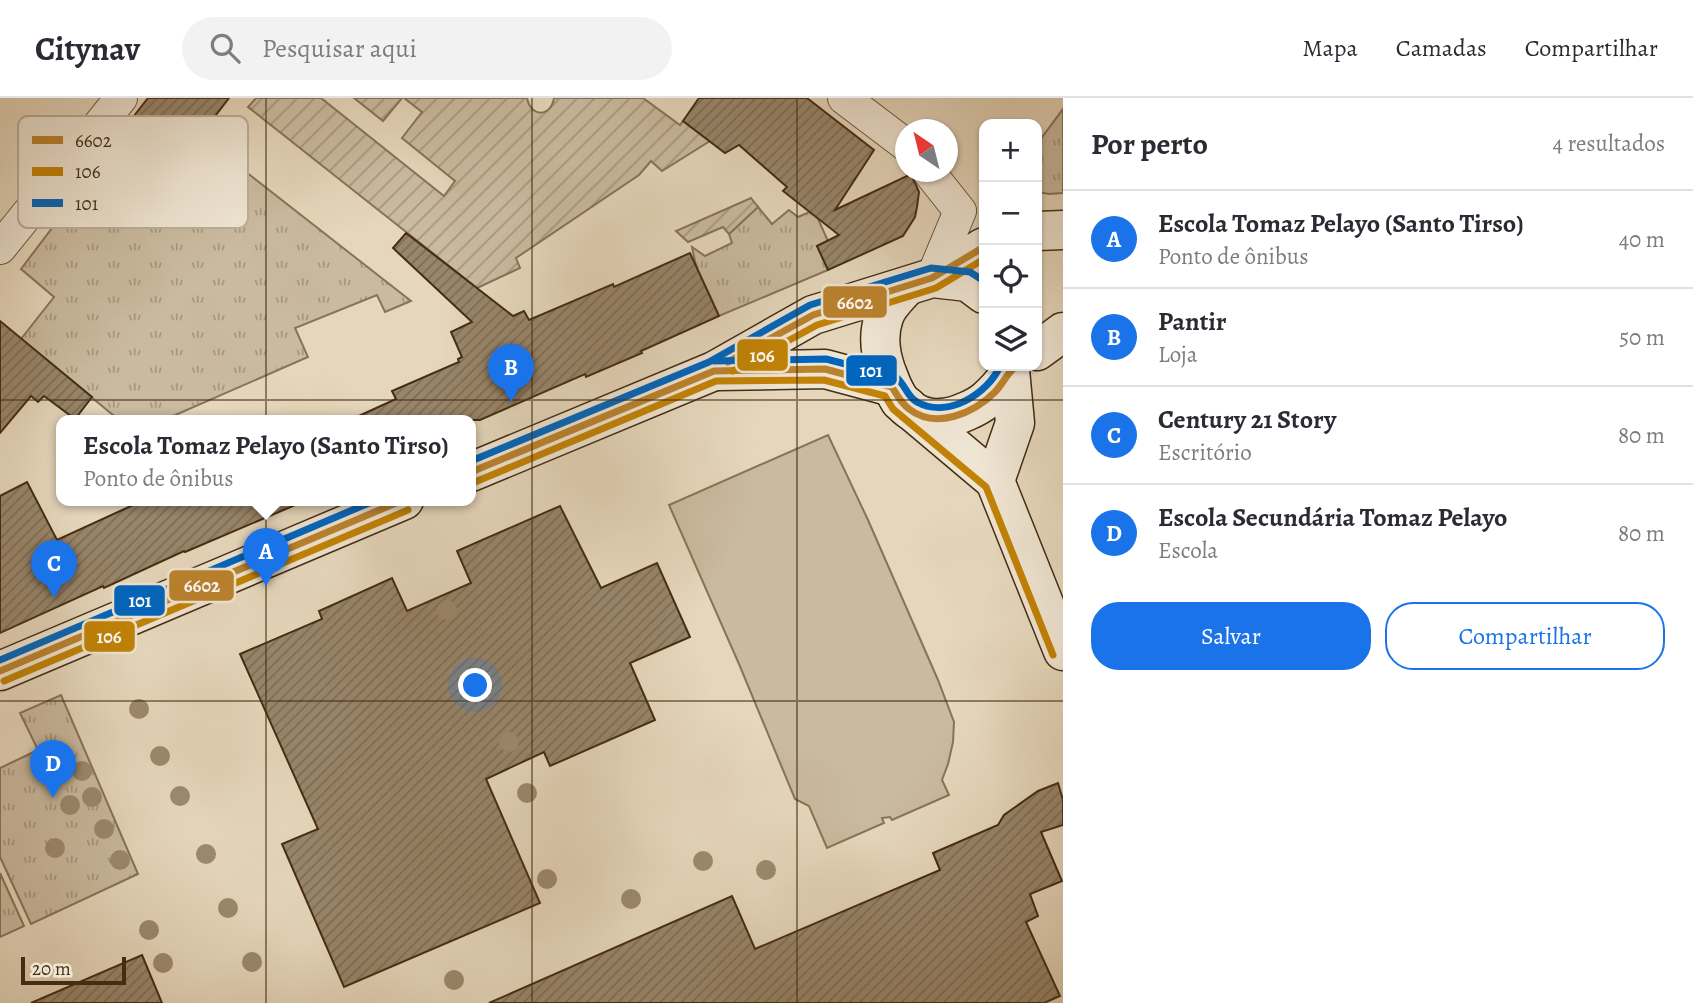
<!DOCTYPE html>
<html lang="pt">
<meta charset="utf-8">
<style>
:root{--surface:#fff;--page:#f2f2f3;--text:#2b2b33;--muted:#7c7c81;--line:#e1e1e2;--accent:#1a73e8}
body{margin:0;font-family:Alegreya,serif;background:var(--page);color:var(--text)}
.controls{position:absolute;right:21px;top:21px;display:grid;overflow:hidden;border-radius:14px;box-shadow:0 2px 5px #0004}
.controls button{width:63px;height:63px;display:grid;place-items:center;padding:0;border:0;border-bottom:2px solid var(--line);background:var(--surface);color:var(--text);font:35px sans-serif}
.compass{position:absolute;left:895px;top:21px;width:63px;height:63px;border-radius:50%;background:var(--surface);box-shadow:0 2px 5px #0004;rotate:325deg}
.scale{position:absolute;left:21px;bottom:18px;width:105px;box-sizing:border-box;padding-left:7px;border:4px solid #442d12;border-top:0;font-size:19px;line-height:24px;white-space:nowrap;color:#442d12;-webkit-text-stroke:5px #efe5d3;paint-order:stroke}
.you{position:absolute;left:476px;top:588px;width:24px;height:24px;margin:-18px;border:5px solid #fff;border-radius:50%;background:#1a73e8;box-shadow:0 0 0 10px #1a73e833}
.badge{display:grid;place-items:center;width:46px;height:46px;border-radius:50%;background:var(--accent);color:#fff;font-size:23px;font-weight:700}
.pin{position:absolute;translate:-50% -58px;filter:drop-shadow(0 2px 4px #0008)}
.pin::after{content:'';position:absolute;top:37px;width:24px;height:21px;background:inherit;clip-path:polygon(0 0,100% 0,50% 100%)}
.popup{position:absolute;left:56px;top:317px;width:420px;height:91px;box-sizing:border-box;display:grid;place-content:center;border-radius:14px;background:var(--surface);filter:drop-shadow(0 2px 5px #0005);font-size:23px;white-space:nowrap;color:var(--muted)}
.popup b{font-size:26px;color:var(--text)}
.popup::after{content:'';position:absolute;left:50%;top:100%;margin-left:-14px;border:14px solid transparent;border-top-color:var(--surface)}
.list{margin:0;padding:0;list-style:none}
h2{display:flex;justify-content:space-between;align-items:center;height:91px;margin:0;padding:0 28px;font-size:30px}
h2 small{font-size:23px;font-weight:400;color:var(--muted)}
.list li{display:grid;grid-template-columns:46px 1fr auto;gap:21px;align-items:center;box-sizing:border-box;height:98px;padding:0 28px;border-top:2px solid var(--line)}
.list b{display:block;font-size:26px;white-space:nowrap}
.list p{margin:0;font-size:23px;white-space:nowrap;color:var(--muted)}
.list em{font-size:23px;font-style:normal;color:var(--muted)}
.actions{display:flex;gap:14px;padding:21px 28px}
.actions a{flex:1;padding:16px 0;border:2px solid var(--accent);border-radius:28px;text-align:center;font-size:24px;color:var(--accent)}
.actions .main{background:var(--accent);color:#fff}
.icon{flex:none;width:38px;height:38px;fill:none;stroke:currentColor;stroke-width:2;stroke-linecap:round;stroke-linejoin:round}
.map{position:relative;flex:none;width:1063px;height:905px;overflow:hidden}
header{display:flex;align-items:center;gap:42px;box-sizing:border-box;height:98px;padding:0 35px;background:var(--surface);border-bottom:2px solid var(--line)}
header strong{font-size:33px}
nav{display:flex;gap:38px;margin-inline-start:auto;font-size:24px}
.search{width:490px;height:63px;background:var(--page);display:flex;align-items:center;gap:18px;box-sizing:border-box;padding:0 24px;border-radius:38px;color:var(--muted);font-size:26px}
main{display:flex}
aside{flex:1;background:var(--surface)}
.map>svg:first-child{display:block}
.grass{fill:url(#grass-tufts);stroke:#877458;stroke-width:2}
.garden{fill:url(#garden-furrows);stroke:#877458;stroke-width:2}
.pitch{fill:#caba9f;stroke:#877458;stroke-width:2}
.building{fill:url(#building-hatch);stroke:#442d12;stroke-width:2}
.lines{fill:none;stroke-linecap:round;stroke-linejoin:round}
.street-casing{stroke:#6c583c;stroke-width:34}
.secondary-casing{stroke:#442d12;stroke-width:41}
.street{stroke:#efe5d3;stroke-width:32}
.secondary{stroke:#efe5d3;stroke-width:38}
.bus-1-casing{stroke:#efe5d3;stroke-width:12}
.bus-2-casing{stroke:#efe5d3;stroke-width:12}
.bus-3-casing{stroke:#efe5d3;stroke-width:12}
.bus-1{stroke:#bb822d;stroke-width:7}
.bus-2{stroke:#c18205;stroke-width:7}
.bus-3{stroke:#0065bd;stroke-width:7}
.tree{fill:#9c896e}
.grid{fill:none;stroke:#442d12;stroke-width:2;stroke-opacity:0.55}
.key{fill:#efe5d3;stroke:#bcae99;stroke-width:2}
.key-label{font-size:19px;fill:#442d12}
.line-badge{stroke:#efe5d3;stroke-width:2.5}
.badge-label{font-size:19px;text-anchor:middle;font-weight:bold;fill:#fff}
</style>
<header>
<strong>Citynav</strong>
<div class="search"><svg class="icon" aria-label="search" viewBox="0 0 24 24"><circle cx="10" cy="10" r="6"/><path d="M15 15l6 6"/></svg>Pesquisar aqui</div>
<nav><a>Mapa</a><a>Camadas</a><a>Compartilhar</a></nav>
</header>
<main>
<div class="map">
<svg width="1063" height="905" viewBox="0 0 1063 905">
<defs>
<pattern id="grass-tufts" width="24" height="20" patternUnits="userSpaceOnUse" patternTransform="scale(1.75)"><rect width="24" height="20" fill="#caba9f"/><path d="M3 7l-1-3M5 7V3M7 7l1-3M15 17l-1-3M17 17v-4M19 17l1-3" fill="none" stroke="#a69880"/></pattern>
<pattern id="garden-furrows" width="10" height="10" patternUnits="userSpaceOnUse" patternTransform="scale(1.75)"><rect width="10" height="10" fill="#caba9f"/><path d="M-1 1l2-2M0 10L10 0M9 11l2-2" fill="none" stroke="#a69880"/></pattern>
<pattern id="building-hatch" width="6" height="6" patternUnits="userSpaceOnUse" patternTransform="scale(1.75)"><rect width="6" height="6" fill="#98856a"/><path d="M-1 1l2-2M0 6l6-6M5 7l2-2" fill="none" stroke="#7e6d56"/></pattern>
</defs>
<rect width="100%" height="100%" fill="#e6d7bc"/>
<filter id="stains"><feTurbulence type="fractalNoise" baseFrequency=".00286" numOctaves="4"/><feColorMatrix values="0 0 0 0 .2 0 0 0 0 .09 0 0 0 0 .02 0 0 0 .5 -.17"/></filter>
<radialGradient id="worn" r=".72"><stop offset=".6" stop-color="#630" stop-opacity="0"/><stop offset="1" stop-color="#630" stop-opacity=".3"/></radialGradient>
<g class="grass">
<polygon points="1063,11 1063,95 1049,96 1037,94 1037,46"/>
<polygon points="200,38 411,203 385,214 377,197 295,230 308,259 164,322 119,322 21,241 54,199 21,171 118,43 167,81"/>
<polygon points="758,109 772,126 789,112 798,119 814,112 828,143 817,148 828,172 719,218 696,168 692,149 705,158 732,145 729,136"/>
<polygon points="61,597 138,776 31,826 0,759 0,670 38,652 20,615"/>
<polygon points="0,775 24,828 0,839"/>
</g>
<g class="garden">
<path d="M 256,0 L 321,0 L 444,98 L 455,83 L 402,40 L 422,14 L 404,0 L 527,0 C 531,20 551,19 554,0 L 643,0 L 680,27 L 683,23 L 710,43 L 662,73 L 651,63 L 639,77 L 516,160 L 520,170 L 477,190 L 248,9 Z"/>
<polygon points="354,0 402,0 383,23"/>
<polygon points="751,100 758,109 729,136 723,129 688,144 676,133"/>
</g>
<polygon class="pitch" points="828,337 868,422 938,582 954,624 953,644 948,666 942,682 949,697 892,722 890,719 882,720 884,725 827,750 809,708 795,701 739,566 669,407"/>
<g class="building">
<polygon points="148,0 229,0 167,81 116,41"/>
<polygon points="699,0 807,0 874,52 835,112 911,76 919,94 917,109 915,119 903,138 828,172 817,148 839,137 783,93 787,89 739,47 725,55 683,23"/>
<polygon points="406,135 513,218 524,213 529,222 613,186 614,189 690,155 719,218 641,253 642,255 586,279 585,276 480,322 350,322 396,301 392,293 459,264 458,261 462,259 451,234 472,224 393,150"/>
<polygon points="0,223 92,299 75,321 44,298 38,304 31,298 0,335"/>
<polygon points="27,384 57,442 144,402 307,402 185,454 184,453 104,490 103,488 0,535 0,398"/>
<polygon points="560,408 601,490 657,465 690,539 630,565 655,622 550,668 544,654 486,681 540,805 344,889 282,746 318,731 240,556 322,521 319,513 392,480 407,513 471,485 457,453"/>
<polygon points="1058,685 1063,702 1063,727 1041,734 1062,783 1030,796 1038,818 1026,824 1060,898 1044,905 489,905 732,798 755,851 940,772 933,755 998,727 1004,717 1038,693"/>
<polygon points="142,857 162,905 31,905"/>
</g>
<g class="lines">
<g class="street-casing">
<g id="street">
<polyline points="844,0 906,47"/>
<polyline points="929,74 960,113 932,180"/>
<polyline points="0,150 121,0"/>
</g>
</g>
<g class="secondary-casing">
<g id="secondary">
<polyline points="1037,133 1063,132"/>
<polyline points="932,180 984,149"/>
<path d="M 906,189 C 899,197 887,208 884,219 C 878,236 880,255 886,272 C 890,282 893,292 899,301 C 916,324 944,324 967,313 C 974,310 980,307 986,302 C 996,293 1008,282 1011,268"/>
<polyline points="1037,253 1063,234"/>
<polyline points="718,273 825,271 892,289 900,303 908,309"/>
<polyline points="892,289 900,303 995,383 1063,553"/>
<polyline points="471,374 714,273 813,217 932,180 968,184 984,196"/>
<polyline points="995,383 1015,325 1010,272"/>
<polyline points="0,573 404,402"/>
</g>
</g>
<use href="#street" class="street"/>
<use href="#secondary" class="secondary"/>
<g class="bus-1-casing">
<g id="bus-1">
<polyline points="728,264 813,217 932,180 984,149"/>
<path d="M 471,374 L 714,273 L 825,271 L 892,289 C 897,297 901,305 909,311 C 936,332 974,315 995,294 C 1003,286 1007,275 1016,268"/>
<polyline points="0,573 403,402"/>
</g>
</g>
<g class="bus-2-casing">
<g id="bus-2">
<polyline points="733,273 817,227 936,190 984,161"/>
<polyline points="475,384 716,283 824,282 885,298 893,311 986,389 1053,557"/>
<polyline points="4,583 408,412"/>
</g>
</g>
<g class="bus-3-casing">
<g id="bus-3">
<path d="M 714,263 L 826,261 L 896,279 C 905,286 907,299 917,304 C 947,321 988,296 1000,268"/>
<polyline points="471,363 709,264 810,207 931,170 970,174 984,183"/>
<polyline points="0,562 376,402"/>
</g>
</g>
<use href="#bus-1" class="bus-1"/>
<use href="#bus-2" class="bus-2"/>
<use href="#bus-3" class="bus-3"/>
</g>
<g class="tree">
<circle cx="447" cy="512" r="10"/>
<circle cx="139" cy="611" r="10"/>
<circle cx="509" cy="644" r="10"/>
<circle cx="160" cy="658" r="10"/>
<circle cx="82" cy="673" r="10"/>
<circle cx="527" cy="695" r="10"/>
<circle cx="180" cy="698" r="10"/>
<circle cx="92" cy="699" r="10"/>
<circle cx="70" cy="707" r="10"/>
<circle cx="104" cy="731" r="10"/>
<circle cx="55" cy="750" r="10"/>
<circle cx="206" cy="756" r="10"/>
<circle cx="120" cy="762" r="10"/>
<circle cx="703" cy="763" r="10"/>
<circle cx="766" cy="772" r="10"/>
<circle cx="547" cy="781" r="10"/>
<circle cx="631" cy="801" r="10"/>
<circle cx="228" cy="810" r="10"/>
<circle cx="149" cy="832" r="10"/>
<circle cx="252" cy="864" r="10"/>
<circle cx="163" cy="865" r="10"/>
<circle cx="454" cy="882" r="10"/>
</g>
<path class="grid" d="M 266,0 L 266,905M 532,0 L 532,905M 797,0 L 797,905M 0,302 L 1063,302M 0,603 L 1063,603"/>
<rect x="18" y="18" width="230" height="112" rx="10" class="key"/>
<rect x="32" y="38" width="31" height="8" fill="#bb822d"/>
<rect x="32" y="69" width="31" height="9" fill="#c18205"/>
<rect x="32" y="101" width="31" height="8" fill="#0065bd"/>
<g class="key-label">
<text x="75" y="49">6602</text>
<text x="75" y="80">106</text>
<text x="75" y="112">101</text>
</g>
<g class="line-badge">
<rect x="822" y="187" width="66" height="34" rx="7" fill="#bb822d"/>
<rect x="736" y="240" width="53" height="34" rx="7" fill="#c18205"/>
<rect x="845" y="256" width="53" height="33" rx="7" fill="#0065bd"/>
<rect x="168" y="471" width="67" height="33" rx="7" fill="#bb822d"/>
<rect x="113" y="486" width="53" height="33" rx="7" fill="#0065bd"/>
<rect x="83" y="522" width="53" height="33" rx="7" fill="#c18205"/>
</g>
<g class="badge-label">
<text x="855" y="211">6602</text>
<text x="762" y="264">106</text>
<text x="871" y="279">101</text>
<text x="202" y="494">6602</text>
<text x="140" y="509">101</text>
<text x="109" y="545">106</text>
</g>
<rect width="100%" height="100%" filter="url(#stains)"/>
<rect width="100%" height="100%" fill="url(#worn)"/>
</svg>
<div class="controls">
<button>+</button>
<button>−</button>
<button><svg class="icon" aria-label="locate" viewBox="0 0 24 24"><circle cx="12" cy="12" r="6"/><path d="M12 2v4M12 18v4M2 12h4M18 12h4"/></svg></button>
<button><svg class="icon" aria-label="layers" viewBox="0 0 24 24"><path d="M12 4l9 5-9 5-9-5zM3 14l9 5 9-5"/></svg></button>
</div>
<svg class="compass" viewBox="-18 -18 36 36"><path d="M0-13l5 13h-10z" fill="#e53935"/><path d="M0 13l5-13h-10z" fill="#7c7c81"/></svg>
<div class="scale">20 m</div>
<div class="you"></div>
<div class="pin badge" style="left:266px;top:488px">A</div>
<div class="popup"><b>Escola Tomaz Pelayo (Santo Tirso)</b>Ponto de ônibus</div>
<div class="pin badge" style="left:511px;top:304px">B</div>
<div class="pin badge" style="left:54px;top:500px">C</div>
<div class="pin badge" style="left:53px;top:700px">D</div>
</div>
<aside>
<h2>Por perto<small>4 resultados</small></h2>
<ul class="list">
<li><span class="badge">A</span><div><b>Escola Tomaz Pelayo (Santo Tirso)</b><p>Ponto de ônibus</p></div><em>40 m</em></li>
<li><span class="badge">B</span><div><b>Pantir</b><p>Loja</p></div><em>50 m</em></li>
<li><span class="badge">C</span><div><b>Century 21 Story</b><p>Escritório</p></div><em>80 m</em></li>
<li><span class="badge">D</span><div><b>Escola Secundária Tomaz Pelayo</b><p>Escola</p></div><em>80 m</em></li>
</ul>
<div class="actions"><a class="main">Salvar</a><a>Compartilhar</a></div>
</aside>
</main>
